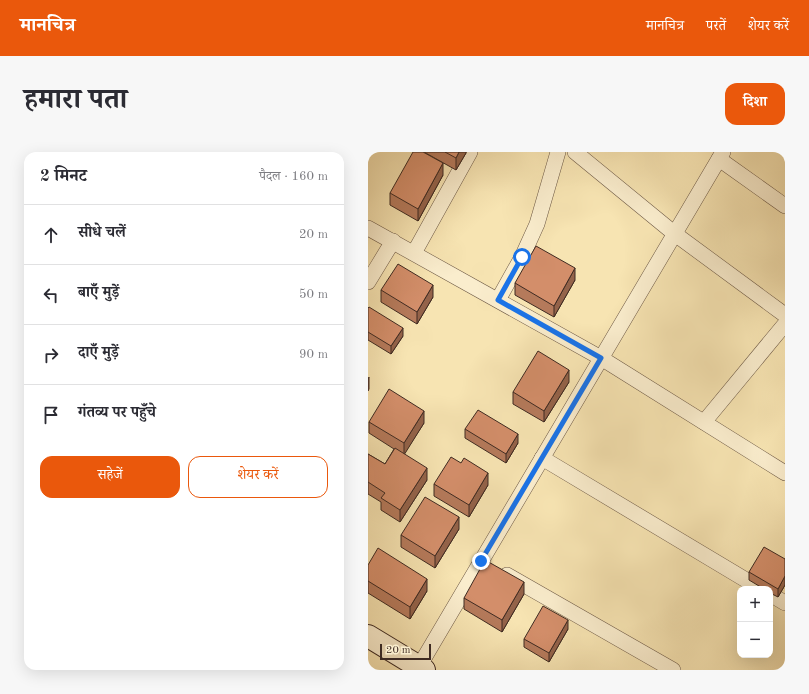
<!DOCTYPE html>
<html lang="hi">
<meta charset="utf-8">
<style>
:root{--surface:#fff;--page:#f7f7f7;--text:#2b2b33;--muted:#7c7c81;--line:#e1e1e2;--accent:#ea580c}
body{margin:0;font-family:"Old Standard TT","Noto Serif Devanagari",serif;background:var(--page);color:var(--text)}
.controls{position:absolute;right:12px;bottom:12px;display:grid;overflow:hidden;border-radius:8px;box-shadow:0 4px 16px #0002}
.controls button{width:36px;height:36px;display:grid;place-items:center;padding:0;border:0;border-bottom:1px solid var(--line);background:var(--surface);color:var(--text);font:20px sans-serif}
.scale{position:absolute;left:12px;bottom:10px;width:51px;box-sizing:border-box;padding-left:4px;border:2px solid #3f2b22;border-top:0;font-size:11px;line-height:14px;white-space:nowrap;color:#3f2b22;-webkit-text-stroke:3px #faedcd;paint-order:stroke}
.stop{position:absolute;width:12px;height:12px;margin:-9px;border:3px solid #1a73e8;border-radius:50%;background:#fff}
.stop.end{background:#1a73e8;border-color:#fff;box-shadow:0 1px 4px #0008}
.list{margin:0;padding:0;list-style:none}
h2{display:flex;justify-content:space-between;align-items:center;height:52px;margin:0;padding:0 16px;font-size:17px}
h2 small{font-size:13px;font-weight:400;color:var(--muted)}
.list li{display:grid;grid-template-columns:26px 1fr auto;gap:12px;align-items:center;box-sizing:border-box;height:60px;padding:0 16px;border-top:1px solid var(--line)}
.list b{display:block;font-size:15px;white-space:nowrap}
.list em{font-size:13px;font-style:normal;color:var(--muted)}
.actions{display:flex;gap:8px;padding:12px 16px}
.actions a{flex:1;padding:9px 0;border:1px solid var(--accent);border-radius:12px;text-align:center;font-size:14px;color:var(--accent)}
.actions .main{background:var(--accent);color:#fff}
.icon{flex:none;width:22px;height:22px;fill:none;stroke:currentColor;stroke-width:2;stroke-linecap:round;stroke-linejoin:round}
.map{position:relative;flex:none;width:417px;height:518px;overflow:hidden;border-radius:12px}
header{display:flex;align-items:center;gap:24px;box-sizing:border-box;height:56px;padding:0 20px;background:var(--accent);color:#fff}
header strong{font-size:19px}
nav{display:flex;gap:22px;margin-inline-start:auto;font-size:14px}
.intro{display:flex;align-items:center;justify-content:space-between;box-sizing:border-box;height:96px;padding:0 24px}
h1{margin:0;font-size:28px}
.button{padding:10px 18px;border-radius:12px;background:var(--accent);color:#fff;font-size:14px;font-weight:700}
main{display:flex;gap:24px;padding:0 24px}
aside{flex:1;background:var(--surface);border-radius:12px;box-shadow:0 4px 16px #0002}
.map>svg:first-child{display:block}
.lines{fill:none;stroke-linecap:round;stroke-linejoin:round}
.street-casing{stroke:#6d5946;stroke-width:16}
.secondary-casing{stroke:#3f2b22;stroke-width:24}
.street{stroke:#faedcd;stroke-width:15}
.secondary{stroke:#faedcd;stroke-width:22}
.wall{fill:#b57a5b;stroke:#3f2b22}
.shaded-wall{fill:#94634a;stroke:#3f2b22}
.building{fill:#d38e6a;stroke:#3f2b22}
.route{stroke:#1a73e8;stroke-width:5}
</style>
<header>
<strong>मानचित्र</strong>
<nav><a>मानचित्र</a><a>परतें</a><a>शेयर करें</a></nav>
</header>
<div class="intro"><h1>हमारा पता</h1><a class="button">दिशा</a></div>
<main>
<aside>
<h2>2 मिनट<small>पैदल · 160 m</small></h2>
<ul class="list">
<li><svg class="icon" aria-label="ahead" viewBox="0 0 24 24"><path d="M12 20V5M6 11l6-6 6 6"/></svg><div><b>सीधे चलें</b></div><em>20 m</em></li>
<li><svg class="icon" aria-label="left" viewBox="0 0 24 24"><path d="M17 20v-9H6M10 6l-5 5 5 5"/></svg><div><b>बाएँ मुड़ें</b></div><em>50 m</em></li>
<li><svg class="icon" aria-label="right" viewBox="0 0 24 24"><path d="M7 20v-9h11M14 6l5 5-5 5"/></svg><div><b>दाएँ मुड़ें</b></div><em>90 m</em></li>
<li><svg class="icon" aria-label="arrive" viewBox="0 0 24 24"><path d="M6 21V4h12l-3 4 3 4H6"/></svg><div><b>गंतव्य पर पहुँचे</b></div></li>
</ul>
<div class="actions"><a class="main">सहेजें</a><a>शेयर करें</a></div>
</aside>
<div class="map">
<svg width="417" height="518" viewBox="0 0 417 518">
<rect width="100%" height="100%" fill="#f7e4b2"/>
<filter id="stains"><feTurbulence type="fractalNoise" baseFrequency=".005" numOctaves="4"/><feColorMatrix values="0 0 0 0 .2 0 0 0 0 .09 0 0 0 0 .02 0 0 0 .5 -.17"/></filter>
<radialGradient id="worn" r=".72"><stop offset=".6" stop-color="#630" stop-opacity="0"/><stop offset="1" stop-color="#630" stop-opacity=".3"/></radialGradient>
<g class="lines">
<g class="street-casing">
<g id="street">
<polyline points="207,0 307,82 417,163"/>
<polyline points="351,7 417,54"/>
<polyline points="0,76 233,206 417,321"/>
<polyline points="46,101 102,0"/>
<polyline points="0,130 25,89"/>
<polyline points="130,148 154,105 169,72 190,0"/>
<polyline points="336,270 417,172"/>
<polyline points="174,306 393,437"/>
<polyline points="139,423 305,518"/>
<polyline points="402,442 417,451"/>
<polyline points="49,518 355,0"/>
</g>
</g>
<g class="secondary-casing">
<polyline id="secondary" points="0,484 56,518"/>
</g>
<use href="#street" class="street"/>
<use href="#secondary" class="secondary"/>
</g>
<g class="wall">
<polygon points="56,0 98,0 98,1 88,18"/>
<polygon points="75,23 50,69 22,53 22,41"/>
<polygon points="207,128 186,165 147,143 147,131"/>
<polygon points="13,138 65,145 49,172 13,150"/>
<polygon points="0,156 35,184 23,202 0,188"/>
<polygon points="201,230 176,270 145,252 145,240"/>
<polygon points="1,270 56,271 36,302 59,328 32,370 13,358 13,350 0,342 0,302 17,312 26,297 1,281"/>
<polygon points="97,277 150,291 138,311 97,286"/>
<polygon points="66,332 120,333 101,365 66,344"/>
<polygon points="91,377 67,416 33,395 33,383"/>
<polygon points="417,407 417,433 410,445 402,441 402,437 396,437 381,428 381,420"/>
<polygon points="0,413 59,439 42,467 0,441"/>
<polygon points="156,442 134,480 96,457 96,446"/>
<polygon points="200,477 181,510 156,495 156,487"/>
</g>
<g class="shaded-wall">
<polygon points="91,0 98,0 98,1 88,18 88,6"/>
<polygon points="75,11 75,23 50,69 50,57"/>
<polygon points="207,116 207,128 186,165 186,154"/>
<polygon points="65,133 65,145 49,172 49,160"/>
<polygon points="35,176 35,184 23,202 23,194"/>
<polygon points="201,218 201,230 176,270 176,259"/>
<polygon points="1,225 1,237 0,239 0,227"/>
<polygon points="56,259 56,271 36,303 36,291"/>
<polygon points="150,282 150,291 138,311 138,302"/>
<polygon points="59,316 59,328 32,370 32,358"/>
<polygon points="120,321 120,333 101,365 101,353"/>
<polygon points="91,365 91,377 67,416 67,404"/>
<polygon points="417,424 417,433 410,445 410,437"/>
<polygon points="59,427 59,439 42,467 42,455"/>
<polygon points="156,430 156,442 134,480 134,468"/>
<polygon points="200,468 200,477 181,510 181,501"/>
</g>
<g class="building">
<polygon points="45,0 55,0 75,11 50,57 22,41"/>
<polygon points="77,0 91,0 88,6"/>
<polygon points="168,94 207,116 186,154 147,131"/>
<polygon points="30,112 65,133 49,160 13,138"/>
<polygon points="1,155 35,176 23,194 0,180 0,156"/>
<polygon points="170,199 201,218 176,259 145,240"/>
<polygon points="21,237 56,259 36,291 1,270"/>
<polygon points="110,258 150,282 138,302 97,277"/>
<polygon points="27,296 59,316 32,358 13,346 17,341 0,330 0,302 17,312"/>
<polygon points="83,305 93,311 96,306 120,321 101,353 66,332"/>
<polygon points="57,345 91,365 67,404 33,383"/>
<polygon points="396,395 417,407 417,424 410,437 381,420"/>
<polygon points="10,396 59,427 42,455 0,429 0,413"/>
<polygon points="117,408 156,430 134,468 96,446"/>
<polygon points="175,454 200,468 181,501 156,487"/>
</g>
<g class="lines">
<polyline class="route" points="113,409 233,206 130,148 154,105"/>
</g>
<rect width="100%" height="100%" filter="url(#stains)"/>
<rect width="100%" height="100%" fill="url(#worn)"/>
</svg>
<div class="controls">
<button>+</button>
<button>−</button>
</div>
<div class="scale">20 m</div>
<div class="stop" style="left:154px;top:105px"></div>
<div class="stop end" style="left:113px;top:409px"></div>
</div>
</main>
